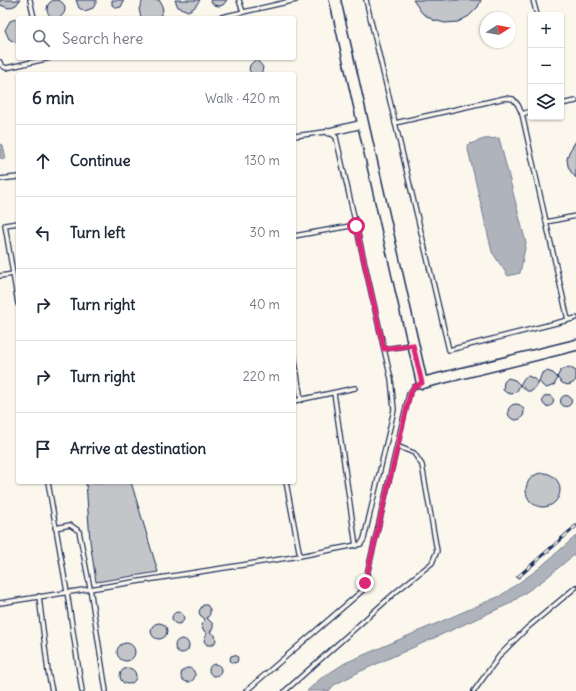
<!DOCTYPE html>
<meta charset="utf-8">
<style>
:root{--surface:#fff;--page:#f6f6f7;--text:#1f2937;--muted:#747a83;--line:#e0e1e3}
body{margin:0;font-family:Delius,sans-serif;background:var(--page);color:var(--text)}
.controls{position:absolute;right:12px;top:12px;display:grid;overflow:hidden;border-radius:4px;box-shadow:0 1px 3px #0004}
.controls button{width:36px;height:36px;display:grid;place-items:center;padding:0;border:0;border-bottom:1px solid var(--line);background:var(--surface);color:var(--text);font:20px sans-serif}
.compass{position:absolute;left:480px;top:12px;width:36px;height:36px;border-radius:50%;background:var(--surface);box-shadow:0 1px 3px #0004;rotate:79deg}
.stop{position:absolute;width:12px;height:12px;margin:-9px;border:3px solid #db2777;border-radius:50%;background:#fff}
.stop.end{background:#db2777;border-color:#fff;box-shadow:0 1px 4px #0008}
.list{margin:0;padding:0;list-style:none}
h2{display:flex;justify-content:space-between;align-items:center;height:52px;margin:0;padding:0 16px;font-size:17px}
h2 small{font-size:13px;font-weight:400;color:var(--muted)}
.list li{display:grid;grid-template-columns:26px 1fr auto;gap:12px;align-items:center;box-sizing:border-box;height:72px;padding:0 16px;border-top:1px solid var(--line)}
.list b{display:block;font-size:15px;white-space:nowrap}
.list em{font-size:13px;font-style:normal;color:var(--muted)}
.icon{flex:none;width:22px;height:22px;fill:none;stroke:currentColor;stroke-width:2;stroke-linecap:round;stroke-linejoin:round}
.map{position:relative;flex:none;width:576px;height:691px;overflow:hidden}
.search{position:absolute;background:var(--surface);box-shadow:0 1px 3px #0004;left:16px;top:16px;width:280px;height:44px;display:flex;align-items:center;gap:10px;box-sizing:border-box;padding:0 14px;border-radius:4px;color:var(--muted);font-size:15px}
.panel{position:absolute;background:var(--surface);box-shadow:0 1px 3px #0004;left:16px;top:72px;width:280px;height:412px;border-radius:4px}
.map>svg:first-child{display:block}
.water{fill:#afb3bb;stroke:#747e96}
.building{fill:#c3c5c9;stroke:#1b2f5e}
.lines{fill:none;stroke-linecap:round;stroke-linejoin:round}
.lane-casing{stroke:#1b2f5e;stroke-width:6}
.street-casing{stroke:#1b2f5e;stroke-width:10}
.secondary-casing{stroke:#1b2f5e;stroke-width:13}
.lane{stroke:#fbf7ec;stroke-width:3.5}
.street{stroke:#fbf7ec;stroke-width:7}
.secondary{stroke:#fbf7ec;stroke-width:10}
.rail-casing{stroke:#1b2f5e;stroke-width:3.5}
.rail{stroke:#fbf7ec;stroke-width:2;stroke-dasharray:6;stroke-linecap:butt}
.route{stroke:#db2777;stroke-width:5}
</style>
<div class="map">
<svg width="576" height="691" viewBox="0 0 576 691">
<rect width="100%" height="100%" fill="#fbf7ec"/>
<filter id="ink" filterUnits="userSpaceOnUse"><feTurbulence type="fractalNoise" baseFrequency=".025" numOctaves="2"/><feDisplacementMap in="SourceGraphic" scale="8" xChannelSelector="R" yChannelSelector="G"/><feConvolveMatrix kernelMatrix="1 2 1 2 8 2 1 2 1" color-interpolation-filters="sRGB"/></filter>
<g filter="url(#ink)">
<g class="water">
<polygon points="499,138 526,243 520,273 508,276 492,252 467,145 484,139"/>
<polygon points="0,144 3,145 6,159 0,158"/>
<polygon points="576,536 576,553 545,579 509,604 359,672 334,685 329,691 307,691 320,679 345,663 500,596 537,570"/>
</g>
<g class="building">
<circle cx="56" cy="9" r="9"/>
<polygon points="0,0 20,0 16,5 9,8 0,5"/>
<polygon points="76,0 96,0 96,3 93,8 85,11 79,8"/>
<polygon points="112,0 123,0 123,3 121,7 116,8 112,5"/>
<polygon points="143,0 159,0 161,3 163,10 159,18 141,18 139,9"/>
<polygon points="175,0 200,0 194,8 188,11 178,7"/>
<polygon points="210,0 227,0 223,5 219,6 214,5"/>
<polygon points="413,0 481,0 478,7 469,16 458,22 445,23 433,20 422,13"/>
<polygon points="18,18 18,42 15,42 9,39 5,30 10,21"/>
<polygon points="256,59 263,67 262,72 260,74 252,74 249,70 250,65"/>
<polygon points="576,141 576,178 571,172 568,166 567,159 569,152"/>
<polygon points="569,367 576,371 576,380 573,383 568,385 562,383 557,377 561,370"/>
<polygon points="547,371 553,373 558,378 554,385 547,388 543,386 539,381 542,373"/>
<polygon points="528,376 533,378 539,383 532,391 527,391 520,385 517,391 512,394 507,393 503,390 504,382 508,378 515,380 520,385 524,378"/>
<circle cx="566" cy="401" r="5.5"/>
<circle cx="548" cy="401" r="5.5"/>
<circle cx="516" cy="412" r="8"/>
<circle cx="543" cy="490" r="17"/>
<polygon points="86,482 131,482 158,572 96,582 90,541"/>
<polygon points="203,605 207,605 210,609 210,614 207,618 213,624 213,628 210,632 215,635 216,640 214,644 212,645 207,645 204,641 205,637 207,633 203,630 201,625 205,619 200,615 199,611"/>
<circle cx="178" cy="618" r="6"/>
<circle cx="159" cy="631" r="8"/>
<circle cx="182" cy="646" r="7"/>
<circle cx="126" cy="652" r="9"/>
<circle cx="234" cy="659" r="4"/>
<circle cx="215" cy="670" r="6"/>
<circle cx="188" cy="675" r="7"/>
<circle cx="128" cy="676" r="8"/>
</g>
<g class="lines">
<g class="lane-casing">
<g id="lane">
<polyline points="30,0 34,18"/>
<polyline points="239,0 243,12"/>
<polyline points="366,0 449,350 576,318"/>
<polyline points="533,0 537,15"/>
<polyline points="217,18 296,0"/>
<polyline points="0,62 1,65 6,68 50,58"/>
<polyline points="561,104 576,101"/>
<polyline points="522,114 568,320"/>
<polyline points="395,123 505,98 513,99 518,105 522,114 531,111"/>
<polyline points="294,136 325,132 329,132 336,137 384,349 412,345"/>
<polyline points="0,179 18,177"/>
<polyline points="546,222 576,216"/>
<polyline points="18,223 5,225 18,304"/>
<polyline points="294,236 356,225"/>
<polyline points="0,276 13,274"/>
<polyline points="294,354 301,400"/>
<polyline points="334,393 356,546"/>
<polyline points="294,401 355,388"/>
<polyline points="48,482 67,592 82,691"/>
<polyline points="286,482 300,556"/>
<polyline points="55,528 70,525 79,531 90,588 106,691"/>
<polyline points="39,596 48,672 52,691"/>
<polyline points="0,603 300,556 361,544 364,539 394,410 391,379 384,349"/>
<polyline points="246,691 362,591 365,583 409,394 414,387 421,384"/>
<polyline points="285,691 397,591 432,563 437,551 422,465 414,453 397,446"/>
<polyline points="474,691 500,655 527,628 576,587"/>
</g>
</g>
<g class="street-casing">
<polyline id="street" points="329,132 363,124"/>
</g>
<g class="secondary-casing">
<polyline id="secondary" points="335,0 422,383 576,345"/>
</g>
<use href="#lane" class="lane"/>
<use href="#street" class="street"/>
<use href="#secondary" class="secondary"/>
<g class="rail-casing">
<polyline id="rail" points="518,577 576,526"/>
</g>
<use href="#rail" class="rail"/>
</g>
</g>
<g class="lines" filter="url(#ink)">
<polyline class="route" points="356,226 384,349 413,345 422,383 414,387 410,394 365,583"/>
</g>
</svg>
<div class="controls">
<button>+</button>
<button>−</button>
<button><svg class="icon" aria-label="layers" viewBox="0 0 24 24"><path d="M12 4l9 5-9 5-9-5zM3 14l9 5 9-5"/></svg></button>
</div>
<svg class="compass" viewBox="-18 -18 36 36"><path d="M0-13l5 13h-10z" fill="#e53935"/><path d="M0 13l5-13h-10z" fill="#747a83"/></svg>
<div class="stop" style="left:356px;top:226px"></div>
<div class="stop end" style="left:365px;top:583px"></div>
<div class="search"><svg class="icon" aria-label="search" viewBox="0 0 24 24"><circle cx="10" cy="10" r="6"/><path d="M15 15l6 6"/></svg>Search here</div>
<section class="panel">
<h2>6 min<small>Walk · 420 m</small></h2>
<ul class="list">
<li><svg class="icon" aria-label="ahead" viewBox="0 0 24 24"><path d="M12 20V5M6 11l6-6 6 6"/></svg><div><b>Continue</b></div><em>130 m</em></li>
<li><svg class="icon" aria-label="left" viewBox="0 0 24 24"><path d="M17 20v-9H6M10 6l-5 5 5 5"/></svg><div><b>Turn left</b></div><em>30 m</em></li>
<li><svg class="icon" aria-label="right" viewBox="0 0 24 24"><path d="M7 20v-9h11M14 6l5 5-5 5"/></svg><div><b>Turn right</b></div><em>40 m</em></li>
<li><svg class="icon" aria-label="right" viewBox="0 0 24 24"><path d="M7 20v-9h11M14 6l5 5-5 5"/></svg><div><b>Turn right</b></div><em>220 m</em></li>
<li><svg class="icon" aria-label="arrive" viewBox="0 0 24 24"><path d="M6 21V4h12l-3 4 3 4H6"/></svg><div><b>Arrive at destination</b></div></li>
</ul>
</section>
</div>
